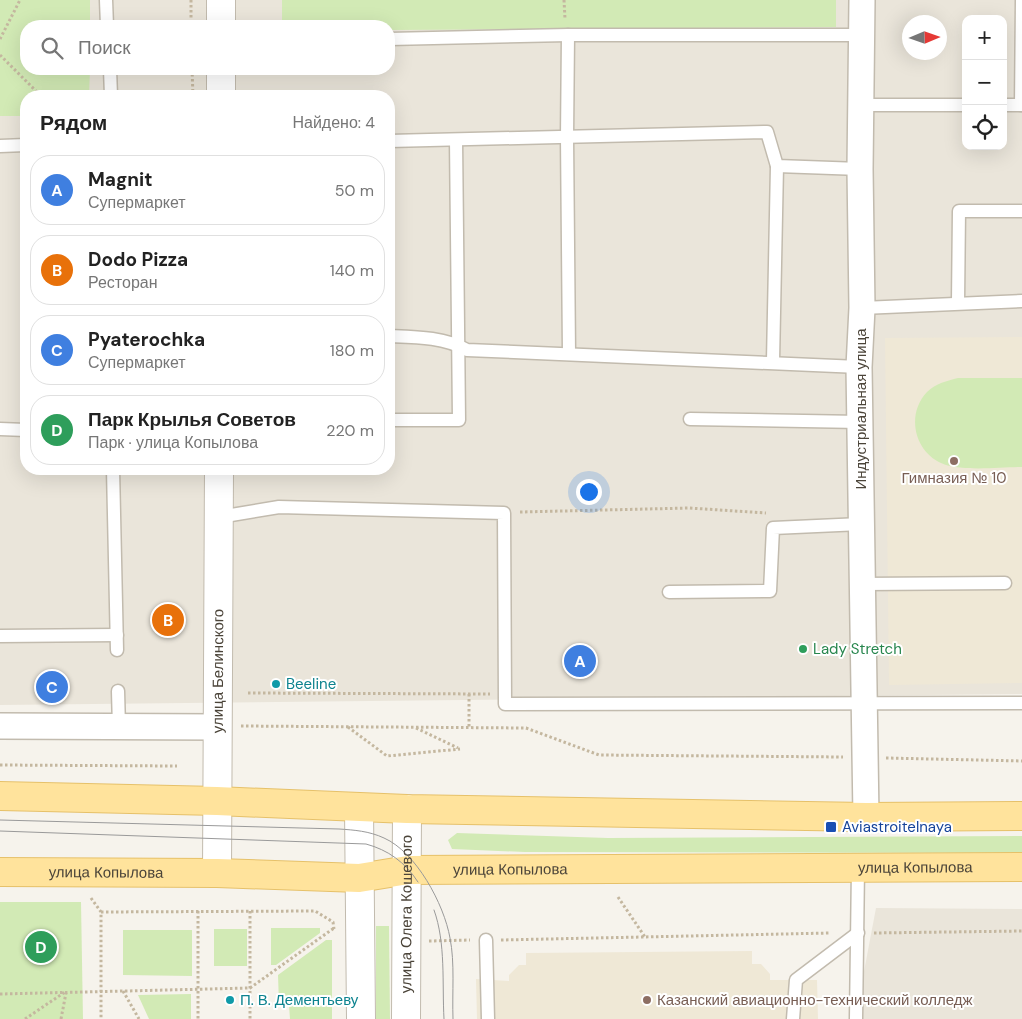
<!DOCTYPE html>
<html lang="ru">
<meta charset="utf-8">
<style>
:root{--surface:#fff;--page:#f6f6f6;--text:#222;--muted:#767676;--line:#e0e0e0;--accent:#fc3f1d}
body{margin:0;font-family:"DM Sans",sans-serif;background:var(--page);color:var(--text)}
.controls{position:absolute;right:15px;top:15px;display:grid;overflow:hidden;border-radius:10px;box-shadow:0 5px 20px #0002}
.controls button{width:45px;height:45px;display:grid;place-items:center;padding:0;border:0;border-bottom:1px solid var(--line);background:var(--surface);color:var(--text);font:25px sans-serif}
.compass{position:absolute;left:902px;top:15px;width:45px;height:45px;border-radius:50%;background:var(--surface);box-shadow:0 5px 20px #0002;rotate:88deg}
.you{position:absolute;left:588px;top:491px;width:18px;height:18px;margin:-12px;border:4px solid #fff;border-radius:50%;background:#1a73e8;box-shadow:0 0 0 8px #1a73e833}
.badge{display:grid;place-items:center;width:32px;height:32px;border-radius:50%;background:var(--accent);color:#fff;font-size:16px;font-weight:700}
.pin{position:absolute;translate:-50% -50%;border:2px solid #fff;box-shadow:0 1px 5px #0006}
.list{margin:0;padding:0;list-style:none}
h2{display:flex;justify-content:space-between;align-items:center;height:65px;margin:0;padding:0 20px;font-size:21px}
h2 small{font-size:16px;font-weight:400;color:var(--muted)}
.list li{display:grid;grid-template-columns:32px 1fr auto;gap:15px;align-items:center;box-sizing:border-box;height:70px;margin:0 10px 10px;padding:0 10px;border:1px solid var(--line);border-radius:20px}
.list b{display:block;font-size:19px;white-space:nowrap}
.list p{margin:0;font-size:16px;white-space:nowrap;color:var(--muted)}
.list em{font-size:16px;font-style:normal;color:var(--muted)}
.icon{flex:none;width:28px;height:28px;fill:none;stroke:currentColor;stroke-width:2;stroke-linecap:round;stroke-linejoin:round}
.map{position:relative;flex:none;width:1022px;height:1019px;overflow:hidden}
.search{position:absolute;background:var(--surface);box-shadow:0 5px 20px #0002;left:20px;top:20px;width:375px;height:55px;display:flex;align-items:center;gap:12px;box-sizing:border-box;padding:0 18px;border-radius:20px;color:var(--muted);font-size:19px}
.panel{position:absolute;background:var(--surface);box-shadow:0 5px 20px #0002;left:20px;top:90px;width:375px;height:385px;border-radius:20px}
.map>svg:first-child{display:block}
.residential{fill:#eae5da;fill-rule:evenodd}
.education{fill:#efe8d6}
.green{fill:#d2eab5}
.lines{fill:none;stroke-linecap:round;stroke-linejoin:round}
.service-casing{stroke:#c2bbae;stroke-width:15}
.minor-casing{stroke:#c2bbae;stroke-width:28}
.tertiary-casing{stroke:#c2bbae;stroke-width:30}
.primary-casing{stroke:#e6c16a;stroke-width:30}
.path{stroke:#c4b79f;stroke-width:3;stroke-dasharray:2.5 2.5;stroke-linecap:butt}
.service{stroke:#fff;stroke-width:12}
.minor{stroke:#fff;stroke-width:25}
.tertiary{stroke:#fff;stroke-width:28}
.primary{stroke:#ffe39c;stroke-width:28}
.tram{stroke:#9a9a9a;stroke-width:1}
.education-dot{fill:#8d6e63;stroke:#fff;stroke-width:2}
.leisure-dot{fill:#2e9e5b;stroke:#fff;stroke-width:2}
.culture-dot{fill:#0f9aa8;stroke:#fff;stroke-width:2}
.transit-dot{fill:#1a4fb4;stroke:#fff;stroke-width:2}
.labels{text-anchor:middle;stroke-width:4;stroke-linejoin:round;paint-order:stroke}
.street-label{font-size:15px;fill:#4b4439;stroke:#fff}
.education-label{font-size:15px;fill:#785e54;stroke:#fff}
.leisure-label{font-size:15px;fill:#27864d;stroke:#fff;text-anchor:start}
.culture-label{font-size:15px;fill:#0d838f;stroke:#fff;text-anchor:start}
.transit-label{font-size:15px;fill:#164399;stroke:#fff;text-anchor:start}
</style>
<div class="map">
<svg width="1022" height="1019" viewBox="0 0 1022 1019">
<rect width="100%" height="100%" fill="#f6f3ec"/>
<g class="residential">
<path d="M 0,0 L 1022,0 L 1022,694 L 0,705 ZM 966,19 L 1003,19 L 1003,146 L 966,146 ZM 910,22 L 940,22 L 940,52 L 910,52 ZM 26,26 L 389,26 L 389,69 L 26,69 ZM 26,96 L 389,96 L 389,469 L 26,469 Z"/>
<polygon points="876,908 1022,909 1022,1019 855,1019"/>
</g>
<g class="education">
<polygon points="1022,337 1022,683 889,685 885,338"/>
<polygon points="752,951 752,964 761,964 770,974 770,980 817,980 818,1019 477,1019 476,979 509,981 509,975 519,965 526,965 526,953"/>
</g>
<g class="green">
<polygon points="0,0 90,0 90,26 26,26 26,69 90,69 89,96 26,96 26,116 0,116"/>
<polygon points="282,0 836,0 836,27 389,30 389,26 282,26"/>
<path d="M 958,378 L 1022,378 L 1022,467 C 1001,467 960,472 941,463 C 914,451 906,414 927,392 C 936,383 947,381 958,378 Z"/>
<polygon points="457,833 608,838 1022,836 1022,853 525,852 452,849 448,840"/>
<polygon points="0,902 81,902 83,1019 0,1019"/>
<polygon points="376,926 389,926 390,1019 376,1019"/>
<polygon points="271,928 320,928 320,933 276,965 271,965"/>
<rect x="214" y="929" width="33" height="37"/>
<polygon points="123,930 192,930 192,976 123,975"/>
<polygon points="326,940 332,940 332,1019 290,1019 289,1005 279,1004 278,975"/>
<polygon points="191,994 191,1019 149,1019 138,995"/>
</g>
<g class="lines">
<g class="service-casing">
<g id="service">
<polyline points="106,0 107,26"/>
<polyline points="568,35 567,137 569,354"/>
<polyline points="389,39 568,35 862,35"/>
<polyline points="110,69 111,96"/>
<polyline points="860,105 966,105"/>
<polyline points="1003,105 1022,105"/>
<polyline points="1021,105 1022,0"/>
<polyline points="389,141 767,132 777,166 860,169"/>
<polyline points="0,146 26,145"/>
<polyline points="958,302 959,211 1022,211"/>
<polyline points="862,308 1022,301"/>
<path d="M 389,336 C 415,337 444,337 467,350 L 859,367"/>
<polyline points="773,361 777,166"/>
<polyline points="690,419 860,422"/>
<polyline points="389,420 459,420 456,140"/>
<polyline points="0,429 26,430"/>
<polyline points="113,469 117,650"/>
<polyline points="219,517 279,507 504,513 505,704 1022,703"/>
<polyline points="862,584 1005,583"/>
<polyline points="669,592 770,591 773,528 861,524"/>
<polyline points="0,636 117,635"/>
<polyline points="118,691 119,728"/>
<polyline points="486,940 488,1019"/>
<polyline points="793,1019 796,980 858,933"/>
<polyline points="856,1019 858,867"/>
</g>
</g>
<g class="minor-casing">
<g id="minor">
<polyline points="862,0 860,169 862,308 859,367 866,817"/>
<polyline points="0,726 218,727"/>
</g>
</g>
<g class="tertiary-casing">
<g id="tertiary">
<polyline points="221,26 221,0"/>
<polyline points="221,96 221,69"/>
<polyline points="359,808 361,1019"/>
<path id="s1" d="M 217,873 L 219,469"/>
<path id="s2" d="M 406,1019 L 407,809"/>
</g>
</g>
<g class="primary-casing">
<g id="primary">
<polyline points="0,796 217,801 407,809 866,817 1022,816"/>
<path id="s3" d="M 0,872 L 217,873 L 359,878 L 408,870 L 1022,867"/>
</g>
</g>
<g class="path">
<polyline points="191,0 191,26"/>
<polyline points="564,0 565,19"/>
<polyline points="0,39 20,0"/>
<polyline points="0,55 41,96"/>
<polyline points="192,69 193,96"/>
<polyline points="520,512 689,508 766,513"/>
<polyline points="248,693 490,694"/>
<polyline points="469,694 469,728"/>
<polyline points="241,726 526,728 599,755 843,757"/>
<polyline points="348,727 387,756 460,749"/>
<polyline points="416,728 458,748"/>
<polyline points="886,758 1022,761"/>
<polyline points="0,765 177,766"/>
<polyline points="618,897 645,937"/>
<polyline points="91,898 101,912 101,1019"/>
<polyline points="198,911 198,1019"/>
<polyline points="250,911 250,1019"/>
<polyline points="101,912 315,911 333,922 334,929"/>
<polyline points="874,933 1022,931"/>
<polyline points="501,940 830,933"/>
<polyline points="429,941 470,940"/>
<polyline points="123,991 139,1019"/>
<polyline points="0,994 250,988 334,928"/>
<polyline points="25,1019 65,992"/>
<polyline points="61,1019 66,993"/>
</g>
<use href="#service" class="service"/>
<use href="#minor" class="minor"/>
<use href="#tertiary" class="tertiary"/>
<use href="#primary" class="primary"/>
<g class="tram">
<path d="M 0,820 L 339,829 C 354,830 369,831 384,838 C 416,852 444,904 450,938 C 455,963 452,993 453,1019"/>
<path d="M 0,831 L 366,844 C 388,850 405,862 418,882"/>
<path d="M 434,910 C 446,943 442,984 444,1019"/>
</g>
</g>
<g class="education-dot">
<circle cx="954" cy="461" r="5"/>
<circle cx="647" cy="1000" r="5"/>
</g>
<circle class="leisure-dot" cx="803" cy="649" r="5"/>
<g class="culture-dot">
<circle cx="276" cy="684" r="5"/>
<circle cx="230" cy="1000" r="5"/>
</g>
<rect class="transit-dot" x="825" y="821" width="12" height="12" rx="2.5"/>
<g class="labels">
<g class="street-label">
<text transform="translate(861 409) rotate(-90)" y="5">Индустриальная улица</text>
<text dy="5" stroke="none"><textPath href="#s1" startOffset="202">улица Белинского</textPath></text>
<text dy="5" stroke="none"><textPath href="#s3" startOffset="916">улица Копылова</textPath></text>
<text dy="5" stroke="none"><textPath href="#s3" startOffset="511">улица Копылова</textPath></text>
<text dy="5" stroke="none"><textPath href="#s3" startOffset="106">улица Копылова</textPath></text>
<text dy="5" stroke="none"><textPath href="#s2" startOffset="105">улица Олега Кошевого</textPath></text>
</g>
<g class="education-label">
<text x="954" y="483">Гимназия № 10</text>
<text x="657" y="1005" text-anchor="start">Казанский авиационно-технический колледж</text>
</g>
<g class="leisure-label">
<text x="813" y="654">Lady Stretch</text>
</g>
<g class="culture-label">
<text x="286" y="689">Beeline</text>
<text x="240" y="1005">П. В. Дементьеву</text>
</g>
<g class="transit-label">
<text x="842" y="832">Aviastroitelnaya</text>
</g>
</g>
</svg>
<div class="controls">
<button>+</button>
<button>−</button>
<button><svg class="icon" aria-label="locate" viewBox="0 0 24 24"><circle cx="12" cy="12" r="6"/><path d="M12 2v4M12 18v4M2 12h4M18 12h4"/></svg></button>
</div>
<svg class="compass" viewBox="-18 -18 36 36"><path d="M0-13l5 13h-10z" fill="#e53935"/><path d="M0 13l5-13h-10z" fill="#767676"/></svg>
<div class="you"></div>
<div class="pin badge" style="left:580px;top:661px;background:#3f7fe0">A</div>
<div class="pin badge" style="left:168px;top:620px;background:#e8710a">B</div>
<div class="pin badge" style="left:52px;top:687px;background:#3f7fe0">C</div>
<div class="pin badge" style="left:41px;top:947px;background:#2e9e5b">D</div>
<div class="search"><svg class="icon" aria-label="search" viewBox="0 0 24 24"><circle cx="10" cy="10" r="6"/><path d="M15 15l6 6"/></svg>Поиск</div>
<section class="panel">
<h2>Рядом<small>Найдено: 4</small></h2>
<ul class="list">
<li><span class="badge" style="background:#3f7fe0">A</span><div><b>Magnit</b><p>Супермаркет</p></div><em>50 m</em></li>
<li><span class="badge" style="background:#e8710a">B</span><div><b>Dodo Pizza</b><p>Ресторан</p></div><em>140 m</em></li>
<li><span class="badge" style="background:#3f7fe0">C</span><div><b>Pyaterochka</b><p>Супермаркет</p></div><em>180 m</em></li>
<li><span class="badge" style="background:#2e9e5b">D</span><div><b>Парк Крылья Советов</b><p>Парк · улица Копылова</p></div><em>220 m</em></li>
</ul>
</section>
</div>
